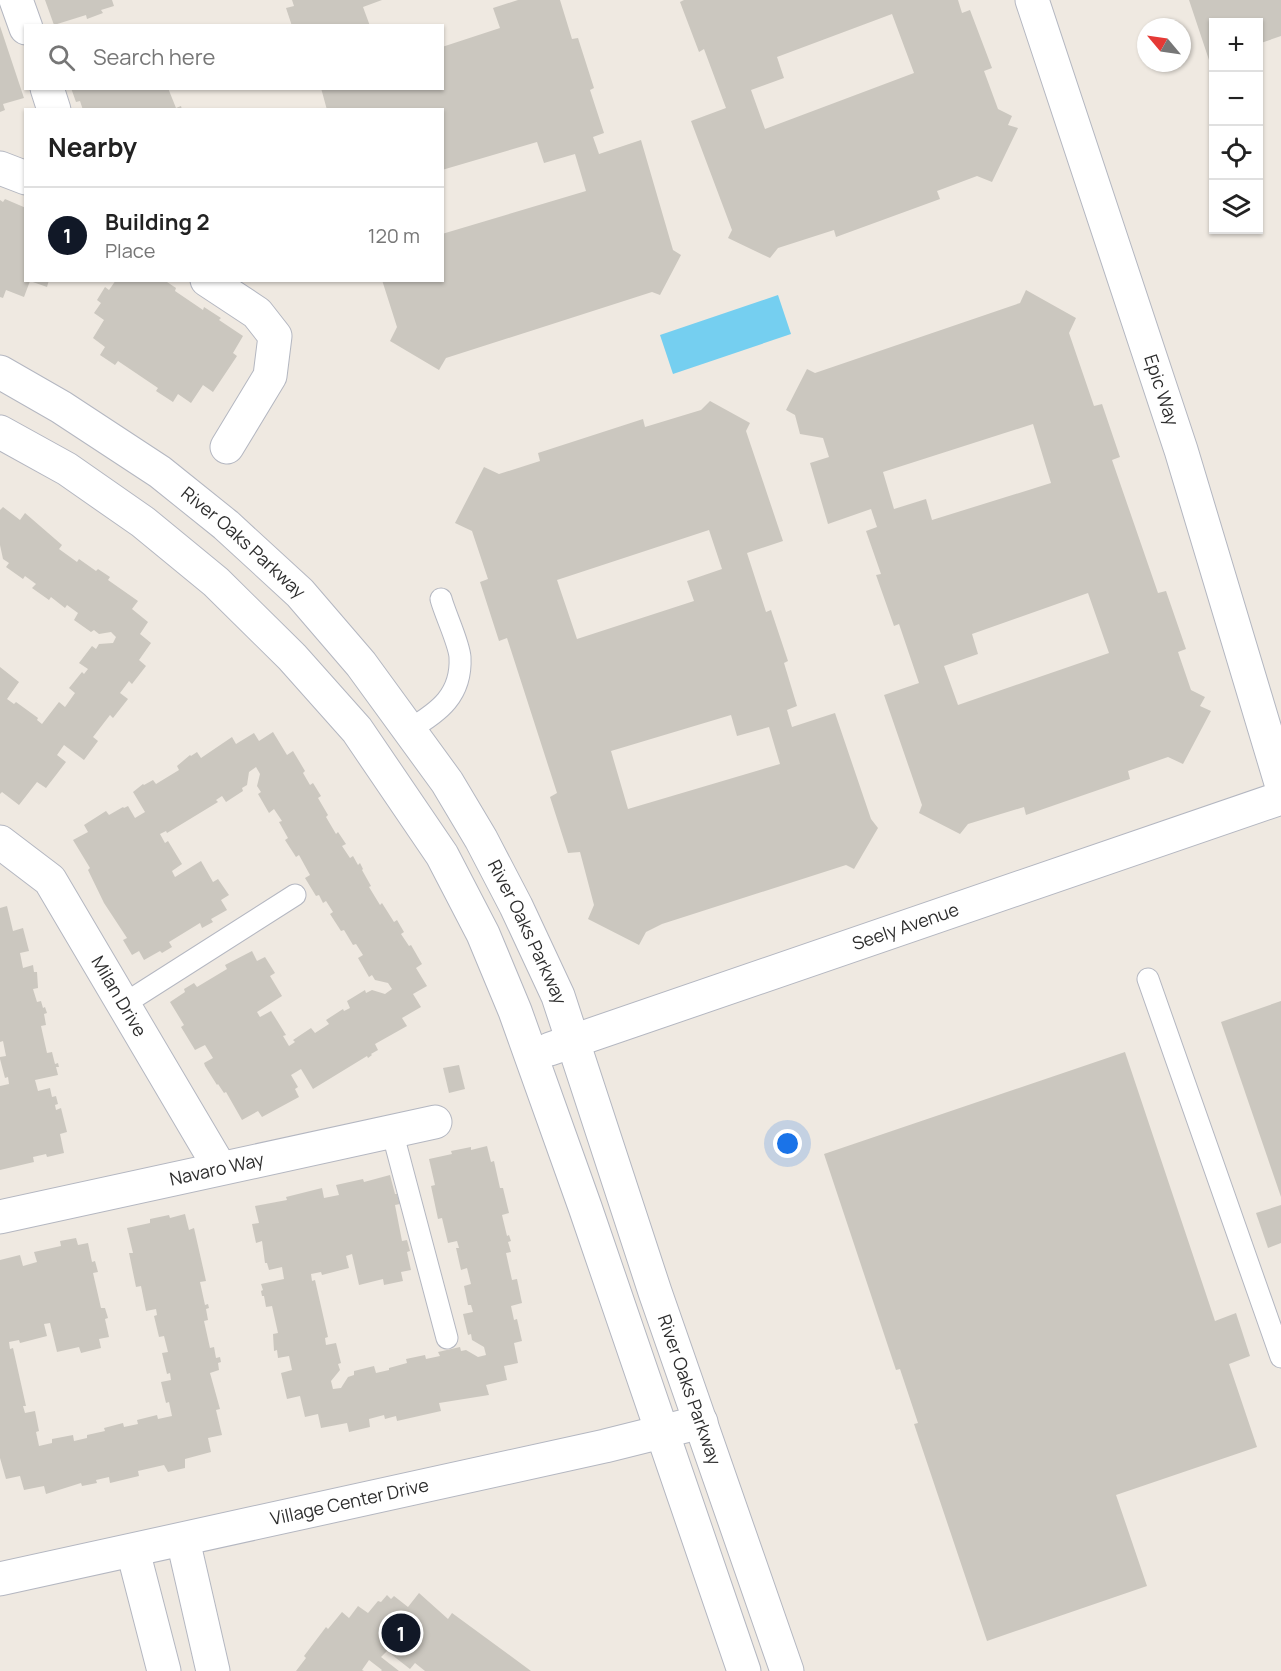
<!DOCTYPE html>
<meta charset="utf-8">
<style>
:root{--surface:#fff;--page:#f2f2f2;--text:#222;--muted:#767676;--line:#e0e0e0;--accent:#111827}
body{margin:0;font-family:Manrope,sans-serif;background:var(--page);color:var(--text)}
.controls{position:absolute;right:18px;top:18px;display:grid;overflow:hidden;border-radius:0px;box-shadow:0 2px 4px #0004}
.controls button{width:54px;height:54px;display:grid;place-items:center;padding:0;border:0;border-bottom:2px solid var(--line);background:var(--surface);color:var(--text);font:30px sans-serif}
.compass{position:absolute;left:1137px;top:18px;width:54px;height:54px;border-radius:50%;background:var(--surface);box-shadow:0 2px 4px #0004;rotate:299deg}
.you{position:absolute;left:788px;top:1144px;width:21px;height:21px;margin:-15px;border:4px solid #fff;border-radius:50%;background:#1a73e8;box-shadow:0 0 0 9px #1a73e833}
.badge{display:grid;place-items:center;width:39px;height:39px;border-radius:50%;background:var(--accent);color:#fff;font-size:20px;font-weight:700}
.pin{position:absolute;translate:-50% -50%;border:3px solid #fff;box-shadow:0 2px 6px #0006}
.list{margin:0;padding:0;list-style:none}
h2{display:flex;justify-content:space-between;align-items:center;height:78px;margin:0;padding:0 24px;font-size:26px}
h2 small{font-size:20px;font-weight:400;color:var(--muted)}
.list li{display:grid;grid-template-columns:39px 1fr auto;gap:18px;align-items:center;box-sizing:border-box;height:96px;padding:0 24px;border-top:2px solid var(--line)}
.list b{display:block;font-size:22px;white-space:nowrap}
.list p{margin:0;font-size:20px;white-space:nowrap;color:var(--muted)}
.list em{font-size:20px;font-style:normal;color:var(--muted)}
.icon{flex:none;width:33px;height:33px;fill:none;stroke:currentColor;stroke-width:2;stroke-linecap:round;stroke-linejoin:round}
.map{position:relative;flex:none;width:1281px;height:1671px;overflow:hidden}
.search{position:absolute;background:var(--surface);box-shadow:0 2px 4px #0004;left:24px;top:24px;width:420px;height:66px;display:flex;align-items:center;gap:15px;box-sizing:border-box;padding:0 21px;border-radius:0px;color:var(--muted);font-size:22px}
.panel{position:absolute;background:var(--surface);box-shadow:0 2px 4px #0004;left:24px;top:108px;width:420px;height:174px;border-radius:0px}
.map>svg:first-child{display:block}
.water{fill:#75cff0}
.building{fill:#cbc7bf;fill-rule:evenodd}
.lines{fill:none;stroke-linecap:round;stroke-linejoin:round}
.lane-casing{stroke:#b4b7c1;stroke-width:23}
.street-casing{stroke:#b4b7c1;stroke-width:35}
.secondary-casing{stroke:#b4b7c1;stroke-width:35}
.lane{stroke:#fff;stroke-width:21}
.street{stroke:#fff;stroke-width:33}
.secondary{stroke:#fff;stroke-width:33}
.labels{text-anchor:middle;stroke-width:6;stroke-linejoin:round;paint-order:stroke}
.street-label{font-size:18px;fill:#2e2e2e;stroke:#fff}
</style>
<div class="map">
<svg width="1281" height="1671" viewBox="0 0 1281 1671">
<rect width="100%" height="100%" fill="#efe9e1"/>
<polygon class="water" points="778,295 791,334 673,374 660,335"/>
<g class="building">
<polygon points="45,0 112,0 114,6 101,10 103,13 87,19 86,15 54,25"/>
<polygon points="292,0 382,0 363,7 370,26 292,26 286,8 294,6"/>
<polygon points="518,0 560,0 572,39 578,38 594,88 590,90 604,133 593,137 599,154 641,140 673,250 681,255 660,295 652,292 446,358 439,370 390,341 397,327 382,280 442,280 442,234 586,191 575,154 544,163 537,142 442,170 442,110 327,110 321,88 442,88 442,47 500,28 493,8"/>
<path d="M 684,0 L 958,0 L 962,13 L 970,10 L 992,68 L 984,71 L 998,109 L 1012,116 L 1008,125 L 1018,128 L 992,182 L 977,176 L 937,191 L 940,199 L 836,237 L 834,230 L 778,248 L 770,258 L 728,238 L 732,230 L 691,121 L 726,108 L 704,49 L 699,52 L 680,2 ZM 892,14 L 914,73 L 765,129 L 751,90 L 784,78 L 777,57 Z"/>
<polygon points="1189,0 1281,0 1281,36 1258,44 1258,22 1214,22 1214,59 1209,60"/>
<polygon points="0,26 24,98 3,104 5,110 0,112"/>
<polygon points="71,88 168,88 176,108 181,106 182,110 83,110 80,101 76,102"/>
<polygon points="5,199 26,208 26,280 49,280 47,287 30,281 24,297 6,290 3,298 0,297 0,200 3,202"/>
<polygon points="116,280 164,280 176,288 175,291 203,310 204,307 221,318 219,320 243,336 233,353 237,356 213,392 203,385 191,403 178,394 173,402 156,391 158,388 118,361 115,365 100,355 105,347 93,338 104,320 94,313 101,303 97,300 105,287 109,290"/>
<path d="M 1026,290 L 1076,318 L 1069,333 L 1094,406 L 1102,404 L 1120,457 L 1112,460 L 1158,593 L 1166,591 L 1186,649 L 1178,652 L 1191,690 L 1205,697 L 1200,706 L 1211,711 L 1183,764 L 1168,757 L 1128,771 L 1130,779 L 1026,815 L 1024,807 L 968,824 L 960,834 L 919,813 L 922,805 L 884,695 L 919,683 L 899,624 L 894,626 L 876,575 L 881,574 L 866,531 L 877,527 L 871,509 L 828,524 L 810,463 L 829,457 L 823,438 L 800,434 L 795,415 L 786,410 L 807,369 L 815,373 L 1020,303 ZM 1033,424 L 1051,483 L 932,520 L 926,499 L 894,509 L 883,472 ZM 1088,593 L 1109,653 L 958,705 L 944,666 L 978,654 L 972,634 Z"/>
<path d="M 710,401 L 750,423 L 746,431 L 783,541 L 747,553 L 766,612 L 771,610 L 788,661 L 784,663 L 797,706 L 787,710 L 792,727 L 835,713 L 871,819 L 878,828 L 854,869 L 846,865 L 662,924 L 646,932 L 639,945 L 588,919 L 594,905 L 580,852 L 568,853 L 550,797 L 557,793 L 507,638 L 499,641 L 480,582 L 488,579 L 472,531 L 455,523 L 484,467 L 499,474 L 540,461 L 538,453 L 643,419 L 645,427 L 701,410 ZM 709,530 L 722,569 L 687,581 L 694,601 L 577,639 L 557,580 ZM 731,715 L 737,736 L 769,727 L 780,764 L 628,809 L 611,751 Z"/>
<polygon points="3,507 20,520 25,513 62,545 59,549 77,562 79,559 96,571 98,569 110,577 108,580 138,601 132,609 148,622 140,634 151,643 139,660 146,666 132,684 129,681 120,693 128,699 113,718 110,715 93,737 98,741 84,760 64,745 57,755 66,762 46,788 37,782 19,805 2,792 0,794 0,667 19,682 7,699 14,704 16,702 38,718 37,720 42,724 59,702 65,707 75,693 69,688 82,672 84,674 88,669 79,663 92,646 96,649 99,644 113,643 116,637 111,632 99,634 94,630 91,632 74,620 78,613 67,605 65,608 51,597 49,600 32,588 36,584 25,576 23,579 6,567 9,563 3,559 0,545 0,510"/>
<polygon points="273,732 287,755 293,751 305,771 303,773 310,785 313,783 321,796 318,798 328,815 326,817 336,834 338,832 346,844 342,846 350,858 353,856 358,865 360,863 363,869 362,870 371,886 369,887 380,905 382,903 394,922 397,920 404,932 401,934 409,946 411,945 422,964 416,968 427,986 413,994 421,1007 402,1018 407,1026 375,1044 378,1050 371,1054 372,1055 368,1058 367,1056 313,1089 301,1069 291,1075 298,1087 295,1089 299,1097 262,1117 258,1111 242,1120 226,1092 224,1093 218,1084 217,1085 205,1066 204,1063 213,1058 205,1045 195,1050 181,1027 184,1025 170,1002 185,992 184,989 194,983 197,987 227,969 225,965 252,951 257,961 265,957 275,973 270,976 282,996 257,1012 260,1017 271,1011 286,1035 283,1036 289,1046 295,1042 293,1040 311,1028 315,1033 329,1024 326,1020 343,1009 344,1011 350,1008 347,1001 365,990 366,993 372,990 385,994 392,989 388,983 375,980 372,975 369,977 358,958 363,955 356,944 353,945 344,930 341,931 330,914 333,912 326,901 323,903 319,895 316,896 305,878 310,875 299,855 296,857 285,840 288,838 279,822 282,821 274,809 269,813 258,794 261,792 257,786 260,774 256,767 249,772 247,785 242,788 243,791 226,802 222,796 216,800 218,802 167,833 166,831 160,834 165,843 168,841 182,864 172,871 175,877 201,861 213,882 218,879 229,895 221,900 227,910 211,919 213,922 202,928 200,923 169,942 172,947 162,953 160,951 144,960 139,951 132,955 123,940 127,938 104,903 88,870 90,868 73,840 88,832 84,825 106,811 109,815 123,807 124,808 128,806 135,818 145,812 133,792 143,784 144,785 153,780 156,784 179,770 177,766 190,755 191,756 197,752 201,758 232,737 236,744 254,733 259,741"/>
<polygon points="7,906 13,931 23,928 29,951 20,953 23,968 33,965 34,972 37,972 38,988 33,989 37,1002 41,1001 43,1008 45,1007 47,1013 44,1014 46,1025 41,1026 47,1053 52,1052 55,1064 58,1063 59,1067 56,1067 58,1075 35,1080 38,1091 50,1088 52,1097 56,1096 58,1104 55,1105 56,1110 61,1108 67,1132 60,1134 64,1153 47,1157 46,1154 33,1157 34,1162 0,1170 0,1086 9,1084 8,1077 5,1078 0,1059 0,1057 6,1056 3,1041 0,1042 0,908"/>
<polygon points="1281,1001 1281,1197 1221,1022"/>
<polygon points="1125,1052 1215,1321 1236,1313 1250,1356 1229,1364 1257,1447 1116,1495 1147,1586 987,1641 914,1424 918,1423 900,1369 896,1370 824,1154"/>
<polygon points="459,1065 465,1089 449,1093 443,1068"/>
<polygon points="487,1146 491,1162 494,1161 500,1188 503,1188 509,1213 502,1215 507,1236 509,1235 511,1241 508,1242 511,1252 506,1253 512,1280 517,1279 522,1303 511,1306 514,1320 517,1319 522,1341 514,1343 518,1363 504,1366 507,1380 486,1385 489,1395 439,1403 441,1411 397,1421 396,1416 385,1419 384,1415 369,1419 370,1427 349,1432 347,1423 321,1428 318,1414 305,1417 300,1396 287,1399 281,1373 292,1370 289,1356 278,1358 277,1350 274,1351 273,1334 278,1333 272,1306 266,1307 264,1296 262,1296 261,1291 263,1290 261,1284 284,1279 282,1267 269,1270 267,1263 265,1263 262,1241 256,1243 252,1224 259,1223 255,1206 287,1200 286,1197 322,1188 324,1198 339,1195 336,1185 363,1179 364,1182 390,1175 395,1194 397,1194 400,1204 395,1205 402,1241 407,1240 410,1251 407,1252 411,1270 401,1272 403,1281 384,1285 383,1279 359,1285 352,1254 346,1256 349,1268 322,1275 321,1272 311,1274 312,1281 315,1280 328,1337 325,1338 326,1345 336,1343 341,1363 338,1364 340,1370 331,1381 333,1389 341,1388 348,1377 354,1375 354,1371 374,1366 376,1373 389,1370 389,1368 407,1363 406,1359 425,1355 426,1359 440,1356 438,1352 460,1347 461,1351 466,1350 478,1357 486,1355 484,1347 472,1340 471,1334 468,1335 463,1314 473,1312 471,1305 468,1305 464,1286 471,1284 467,1268 461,1270 456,1248 459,1248 457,1241 448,1243 442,1218 438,1219 431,1186 435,1185 429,1159 452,1154 451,1151 471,1147 471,1150"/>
<polygon points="1281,1205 1281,1243 1268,1248 1256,1213"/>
<polygon points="185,1214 189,1230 194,1228 206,1281 200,1282 205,1305 208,1304 209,1308 206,1309 208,1320 204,1321 210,1348 214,1347 216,1358 220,1357 221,1362 218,1363 219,1370 210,1373 220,1409 216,1410 222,1435 208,1438 211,1452 185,1459 185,1468 168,1472 164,1465 138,1471 139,1476 110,1483 109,1477 96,1480 97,1483 82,1486 81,1483 46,1494 44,1486 24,1490 20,1476 6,1479 0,1458 0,1260 20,1255 23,1266 37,1262 34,1252 61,1246 60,1241 76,1238 78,1245 88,1243 92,1262 95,1261 98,1272 93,1273 101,1308 105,1308 108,1318 105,1319 109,1337 99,1339 101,1348 81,1353 79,1347 57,1352 50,1323 44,1324 47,1336 20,1343 19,1340 9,1342 10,1349 13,1348 26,1406 23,1406 25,1413 35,1411 39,1431 36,1432 39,1446 52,1443 52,1439 73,1435 74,1441 87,1438 87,1435 105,1431 104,1428 123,1423 124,1427 138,1424 137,1420 157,1415 158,1419 172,1416 169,1402 166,1403 161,1382 171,1380 170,1373 167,1374 162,1353 168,1352 164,1336 159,1337 154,1316 157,1315 156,1309 146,1311 141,1286 136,1287 129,1253 133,1253 127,1228 150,1223 150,1219 169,1215 170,1218"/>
<polygon points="419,1593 448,1619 452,1613 531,1671 425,1671 415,1663 410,1669 387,1651 381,1657 399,1671 381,1671 382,1670 369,1660 362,1670 364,1671 296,1671 306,1658 304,1656 326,1627 328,1629 342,1612 349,1618 358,1606 368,1613 378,1601 381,1602 387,1595 391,1599 394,1596 408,1607"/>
</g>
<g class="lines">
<g class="lane-casing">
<g id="lane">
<path d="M 410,729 C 439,712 462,695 460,657 C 459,643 445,614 441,599"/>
<polyline points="1148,979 1281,1357"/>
<polyline points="124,1004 295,895"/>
<polyline points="392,1131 447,1338"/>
</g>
</g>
<g class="street-casing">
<g id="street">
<polyline points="16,0 26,28"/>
<path id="s1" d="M 1032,0 L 1181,450 L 1281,783"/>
<polyline points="47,88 54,110"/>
<polyline points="0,168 26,178"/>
<polyline points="207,280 257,313 275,336 270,376 227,447"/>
<path id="s2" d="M 0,842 L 50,880 L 220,1168"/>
<path id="s3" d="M 0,1217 L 435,1122"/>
<polyline points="183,1540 213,1671"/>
<polyline points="133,1551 164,1671"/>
<path id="s4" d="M 0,1579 L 605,1446 L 701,1422"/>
</g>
</g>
<g class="secondary-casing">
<g id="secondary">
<path id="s5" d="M 0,372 L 61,407 L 160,472 L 226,525 L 300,593 L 361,664 L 447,782 L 481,839 L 516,906 L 558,996 L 655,1292 L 787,1671"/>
<polyline points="0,432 67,469 143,522 216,582 292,657 357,730 442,855 483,934 515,1011 585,1207 744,1671"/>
<path id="s6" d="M 550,1049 L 1281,798"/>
</g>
</g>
<use href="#lane" class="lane"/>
<use href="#street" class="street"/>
<use href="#secondary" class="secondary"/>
</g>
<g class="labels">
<g class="street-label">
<text dy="6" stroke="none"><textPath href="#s1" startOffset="411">Epic Way</textPath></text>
<text dy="6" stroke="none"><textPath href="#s5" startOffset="298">River Oaks Parkway</textPath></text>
<text dy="6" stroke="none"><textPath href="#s6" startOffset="376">Seely Avenue</textPath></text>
<text dy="6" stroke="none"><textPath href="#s5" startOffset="784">River Oaks Parkway</textPath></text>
<text dy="6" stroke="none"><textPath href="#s2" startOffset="198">Milan Drive</textPath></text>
<text dy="6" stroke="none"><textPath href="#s3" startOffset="222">Navaro Way</textPath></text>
<text dy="6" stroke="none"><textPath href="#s5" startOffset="1270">River Oaks Parkway</textPath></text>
<text dy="6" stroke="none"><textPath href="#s4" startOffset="358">Village Center Drive</textPath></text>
</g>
</g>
</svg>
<div class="controls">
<button>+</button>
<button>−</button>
<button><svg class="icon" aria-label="locate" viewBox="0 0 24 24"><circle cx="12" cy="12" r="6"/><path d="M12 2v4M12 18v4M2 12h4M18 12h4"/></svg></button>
<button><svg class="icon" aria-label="layers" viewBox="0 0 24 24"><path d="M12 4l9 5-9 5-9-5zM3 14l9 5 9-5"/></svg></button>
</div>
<svg class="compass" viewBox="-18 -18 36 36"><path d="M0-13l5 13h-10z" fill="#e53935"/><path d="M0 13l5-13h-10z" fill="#767676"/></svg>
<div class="you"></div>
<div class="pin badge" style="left:401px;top:1633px">1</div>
<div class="search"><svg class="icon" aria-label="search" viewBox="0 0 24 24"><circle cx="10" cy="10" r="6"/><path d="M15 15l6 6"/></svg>Search here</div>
<section class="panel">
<h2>Nearby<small></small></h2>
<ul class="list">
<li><span class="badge">1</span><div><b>Building 2</b><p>Place</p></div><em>120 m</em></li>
</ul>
</section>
</div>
